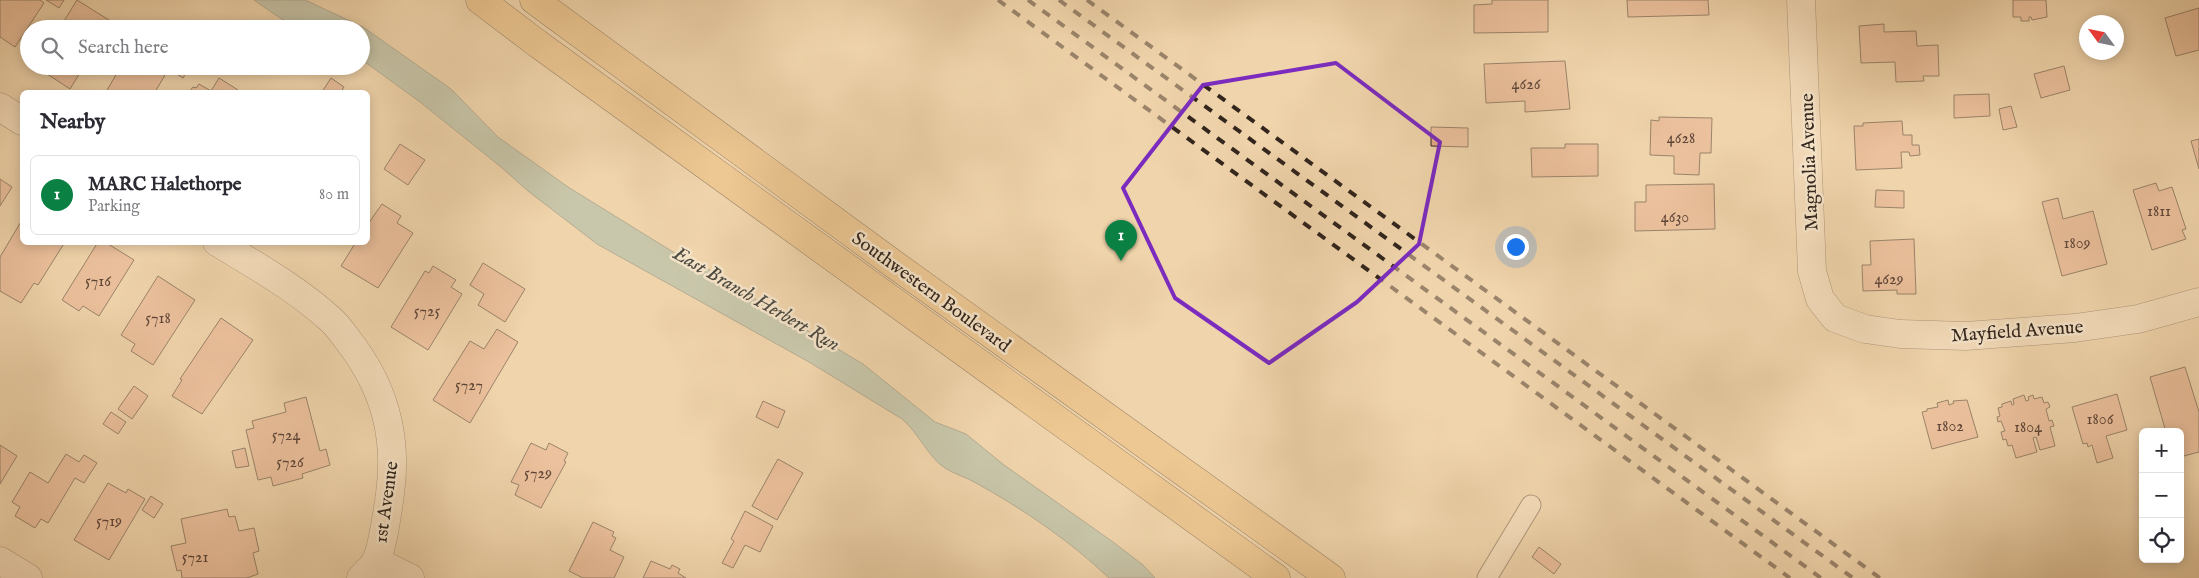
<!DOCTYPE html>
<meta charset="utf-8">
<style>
:root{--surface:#fff;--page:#f7f7f7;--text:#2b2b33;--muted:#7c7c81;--line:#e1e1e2;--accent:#0b8043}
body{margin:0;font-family:"IM FELL English",serif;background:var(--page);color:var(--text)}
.controls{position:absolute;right:15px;bottom:15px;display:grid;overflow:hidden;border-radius:8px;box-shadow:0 2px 12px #0003}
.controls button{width:45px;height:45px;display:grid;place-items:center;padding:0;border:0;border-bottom:1px solid var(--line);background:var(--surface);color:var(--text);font:25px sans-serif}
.compass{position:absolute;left:2079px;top:15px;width:45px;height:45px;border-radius:50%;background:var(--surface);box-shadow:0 2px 12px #0003;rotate:303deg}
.you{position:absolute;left:1515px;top:246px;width:18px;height:18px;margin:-12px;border:4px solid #fff;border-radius:50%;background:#1a73e8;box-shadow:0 0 0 8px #1a73e833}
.badge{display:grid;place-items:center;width:32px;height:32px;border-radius:50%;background:var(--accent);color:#fff;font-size:16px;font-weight:700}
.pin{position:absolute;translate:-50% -41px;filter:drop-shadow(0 1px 2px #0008)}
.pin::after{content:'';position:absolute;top:26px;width:18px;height:15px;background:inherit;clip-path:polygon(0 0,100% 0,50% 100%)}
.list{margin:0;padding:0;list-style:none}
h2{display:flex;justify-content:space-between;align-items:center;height:65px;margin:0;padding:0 20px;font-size:21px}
h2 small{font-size:16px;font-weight:400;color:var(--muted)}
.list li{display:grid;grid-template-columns:32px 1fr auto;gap:15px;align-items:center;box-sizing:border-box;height:80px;margin:0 10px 10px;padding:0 10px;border:1px solid var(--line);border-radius:8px}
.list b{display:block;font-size:19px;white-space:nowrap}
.list p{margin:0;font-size:16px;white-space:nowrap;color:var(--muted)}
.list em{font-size:16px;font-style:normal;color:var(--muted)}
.icon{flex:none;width:28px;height:28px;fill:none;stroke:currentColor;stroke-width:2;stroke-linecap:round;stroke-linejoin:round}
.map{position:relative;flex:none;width:2199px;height:578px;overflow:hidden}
.search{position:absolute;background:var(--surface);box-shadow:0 2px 12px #0003;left:20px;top:20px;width:350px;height:55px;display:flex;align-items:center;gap:12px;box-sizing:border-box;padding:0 18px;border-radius:28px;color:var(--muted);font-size:19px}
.panel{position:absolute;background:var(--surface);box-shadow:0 2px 12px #0003;left:20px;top:90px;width:350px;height:155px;border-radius:8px}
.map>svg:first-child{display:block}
.water{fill:#9ab8ac;stroke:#707d73}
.building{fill:#e7ab8d;stroke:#32251d}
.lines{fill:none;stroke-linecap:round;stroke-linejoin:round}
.service-casing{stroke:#625140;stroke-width:21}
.minor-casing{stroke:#625140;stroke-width:29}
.primary-casing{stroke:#32251d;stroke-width:29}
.service{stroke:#f5e3c8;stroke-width:19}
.minor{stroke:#f5e3c8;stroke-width:28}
.primary{stroke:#e8ba76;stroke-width:28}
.rail{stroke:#32251d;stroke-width:4;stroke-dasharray:9 9;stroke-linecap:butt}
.marked{fill:none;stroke:#7b2cbf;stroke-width:4;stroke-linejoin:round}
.labels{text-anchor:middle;stroke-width:5;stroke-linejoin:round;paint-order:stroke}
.number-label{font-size:16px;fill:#5f4639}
.street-label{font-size:19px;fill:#32251d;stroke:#f5e3c8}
.water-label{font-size:20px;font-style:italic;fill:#4c4a41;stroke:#f5e3c8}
</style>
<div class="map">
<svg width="2199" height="578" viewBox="0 0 2199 578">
<rect width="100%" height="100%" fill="#f0d4ab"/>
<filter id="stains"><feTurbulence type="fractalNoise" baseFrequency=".004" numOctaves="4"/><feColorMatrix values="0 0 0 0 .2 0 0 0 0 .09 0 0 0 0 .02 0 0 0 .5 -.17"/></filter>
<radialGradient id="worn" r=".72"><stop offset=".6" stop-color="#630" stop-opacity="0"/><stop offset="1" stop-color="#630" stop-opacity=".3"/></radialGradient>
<path class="water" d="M 254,0 L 305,0 L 363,27 L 451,89 L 498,137 L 568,187 L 678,255 L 714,272 L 758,301 L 863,364 L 935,422 L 966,434 L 1004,465 L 1113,542 L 1143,565 L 1155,578 L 1109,578 C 1070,541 1023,509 976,483 C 966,477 954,474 945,468 C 927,456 919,433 902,419 L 809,362 L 597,244 L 528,191 L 501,167 L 420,102 L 361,59 L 361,29 L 302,29 L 280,18 Z"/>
<g class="building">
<polygon points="0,0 40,0 44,3 15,47 0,37"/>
<polygon points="46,0 64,0 59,8"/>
<polygon points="77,0 112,22 108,29 59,29"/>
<polygon points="1492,0 1548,0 1548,32 1474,33 1474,5 1492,4"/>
<polygon points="1627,0 1708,0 1709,15 1628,17"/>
<polygon points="2013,0 2046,0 2047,17 2032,20 2031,17 2029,17 2029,21 2021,21 2021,17 2013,17"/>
<polygon points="2199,8 2199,50 2176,56 2165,18"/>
<polygon points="1884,24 1884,32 1916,31 1917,46 1938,45 1939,76 1923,76 1924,81 1896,82 1895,62 1861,63 1859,26"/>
<polygon points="1565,61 1570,109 1525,112 1525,101 1486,103 1484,64"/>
<polygon points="35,66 84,66 70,89"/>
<polygon points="121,66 161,66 168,70 155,92 106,92"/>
<polygon points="169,66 190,66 183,78 167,68"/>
<polygon points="2064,66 2070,90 2041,98 2034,74"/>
<polygon points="219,78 238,90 237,92 189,92 193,87 196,88 199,84 211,91"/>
<polygon points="331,78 344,87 341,92 322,92"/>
<polygon points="1989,94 1990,116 1954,118 1954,95"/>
<polygon points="2011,106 2017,127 2003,130 1999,109"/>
<polygon points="1659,117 1712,118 1711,153 1700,153 1699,175 1674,174 1674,156 1650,155 1651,120 1659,121"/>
<polygon points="1902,121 1903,135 1912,135 1912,145 1919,145 1920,155 1910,156 1909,152 1901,152 1902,168 1856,170 1854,126 1863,126 1863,123"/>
<polygon points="1431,127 1468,128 1468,147 1431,146"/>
<polygon points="2199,139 2199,169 2191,141"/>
<polygon points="400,144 425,160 408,185 384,169"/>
<polygon points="1565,144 1598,144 1598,176 1532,177 1531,148 1565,148"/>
<polygon points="0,179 12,187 0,206"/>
<polygon points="2156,183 2159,191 2172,187 2186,229 2182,230 2186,239 2152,250 2133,190"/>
<polygon points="1714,184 1715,229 1635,231 1635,202 1646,202 1646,185"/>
<polygon points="1876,190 1904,191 1904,208 1875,207"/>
<polygon points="2058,198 2063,219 2093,211 2107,264 2062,276 2042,202"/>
<polygon points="382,204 401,216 397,223 413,233 378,288 341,266 356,242 368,242 368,224"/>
<polygon points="22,220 22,242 65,242 38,285 34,283 21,303 0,291 0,257"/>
<polygon points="1914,239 1916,294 1897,294 1897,290 1863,291 1862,265 1871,265 1870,241"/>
<polygon points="98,242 105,242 134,260 99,316 83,306 79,311 62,300"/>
<polygon points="483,263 525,289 505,322 478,305 484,294 470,285"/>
<polygon points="433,266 456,280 451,287 462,294 428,350 391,327 425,271 429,273"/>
<polygon points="158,276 195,300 153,365 131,351 135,344 121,335"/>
<polygon points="221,318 253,340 202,414 172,396 182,380 180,379"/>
<polygon points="497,329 518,342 470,423 433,400 470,341 484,349"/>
<polygon points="2185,367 2199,412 2199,452 2180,457 2180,432 2166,432 2150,377"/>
<polygon points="134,386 148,396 132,419 118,409"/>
<polygon points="2117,394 2127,430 2106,436 2113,458 2097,463 2092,445 2088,447 2087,443 2083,444 2072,407"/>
<polygon points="2024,395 2026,401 2029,400 2028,397 2033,395 2034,399 2042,397 2044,403 2048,402 2050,407 2046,409 2049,421 2052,420 2054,426 2050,427 2055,446 2040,450 2036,437 2033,438 2037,452 2016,458 2012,445 2008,446 2006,439 2003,440 2001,432 2005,431 2001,421 1998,422 1997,417 2000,416 1998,408 2002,407 2002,404 2011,401 2012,405 2014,404 2013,399"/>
<polygon points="306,397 320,451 326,449 330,465 302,474 303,478 273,486 271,477 258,480 246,430 254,428 252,421 286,412 284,403"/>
<polygon points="1948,400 1949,405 1954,403 1953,401 1967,400 1978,437 1932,449 1922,412 1927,411 1927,409 1938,407 1937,403"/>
<polygon points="763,401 785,411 778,428 756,417"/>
<polygon points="111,412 126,422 118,434 103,424"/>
<polygon points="531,443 546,450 549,443 568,453 564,461 566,462 541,508 515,495 519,485 511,482"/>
<polygon points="0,445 17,456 0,484"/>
<polygon points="245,448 249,466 236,468 232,451"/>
<polygon points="66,454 79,462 84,455 97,463 84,483 75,478 48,523 41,519 35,528 15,516 20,507 12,502 30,472 48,483"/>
<polygon points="778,459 803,473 777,520 752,506"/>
<polygon points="108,483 126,493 128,489 145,499 109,560 74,540"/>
<polygon points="151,496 163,504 154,518 142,510"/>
<polygon points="227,509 229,517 235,516 239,531 254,528 259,551 253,553 258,574 247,578 182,578 181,570 177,571 171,546 186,543 181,519"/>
<polygon points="745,511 773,526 760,552 745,545 733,568 722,563 734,541 731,539"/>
<polygon points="593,522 614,532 612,536 616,538 610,550 624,557 614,578 583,578 569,571"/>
<polygon points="1539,547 1561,564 1554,574 1532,557"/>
<polygon points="651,561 670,569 672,565 680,569 678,573 686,578 643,578"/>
</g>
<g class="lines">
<g class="service-casing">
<polyline id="service" points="1487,578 1531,505"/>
</g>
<g class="minor-casing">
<g id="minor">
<polyline points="1801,0 1812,271 1820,299 1835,318 1865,329 1900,334 1966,336 2075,328 2138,319 2199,302"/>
<polyline points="0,107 22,121"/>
<path d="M 217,242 C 256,266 296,288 330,319 C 336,324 342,332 347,339 C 384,386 398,435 390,494 C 388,509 382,549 376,561 C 373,567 365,573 361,578"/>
<polyline points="0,561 28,578"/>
<polyline points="376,561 410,578"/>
</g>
</g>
<g class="primary-casing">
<g id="primary">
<polyline points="480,0 538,44 1276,578"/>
<polyline points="534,0 895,265 1331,578"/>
</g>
</g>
<use href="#service" class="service"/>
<use href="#minor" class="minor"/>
<use href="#primary" class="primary"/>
<g class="rail">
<polyline points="998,0 1790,578"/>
<polyline points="1028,0 1821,578"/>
<polyline points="1059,0 1853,578"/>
<polyline points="1087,0 1880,578"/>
</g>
</g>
<path d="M0 0H2199V578H0ZM 1336,63 L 1440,142 L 1419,244 L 1357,302 L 1269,363 L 1175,298 L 1123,188 L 1203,85 Z" fill="#f0d4ab" fill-opacity=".55" fill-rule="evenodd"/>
<path class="marked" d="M 1336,63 L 1440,142 L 1419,244 L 1357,302 L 1269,363 L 1175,298 L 1123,188 L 1203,85 Z"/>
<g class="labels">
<g class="number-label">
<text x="1526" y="89">4626</text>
<text x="1681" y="143">4628</text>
<text x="2159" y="216">1811</text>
<text x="1675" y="222">4630</text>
<text x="2077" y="248">1809</text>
<text x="1889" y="284">4629</text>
<text x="98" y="286">5716</text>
<text x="427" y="316">5725</text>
<text x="158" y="323">5718</text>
<text x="469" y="390">5727</text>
<text x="2100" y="424">1806</text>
<text x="1950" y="431">1802</text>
<text x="2028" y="432">1804</text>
<text x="286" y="440">5724</text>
<text x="290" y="467">5726</text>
<text x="538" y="478">5729</text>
<text x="109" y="526">5719</text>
<text x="195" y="562">5721</text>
</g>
<g class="street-label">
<text transform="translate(1808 162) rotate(-92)" y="7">Magnolia Avenue</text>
<text transform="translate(932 291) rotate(36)" y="7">Southwestern Boulevard</text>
<text transform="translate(2017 330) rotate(-4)" y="7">Mayfield Avenue</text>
<text transform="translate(385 502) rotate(-82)" y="7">1st Avenue</text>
</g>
<g class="water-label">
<text transform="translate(757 298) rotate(30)" y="7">East Branch Herbert Run</text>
</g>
</g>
<rect width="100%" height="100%" filter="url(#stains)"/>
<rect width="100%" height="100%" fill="url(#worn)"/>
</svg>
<div class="controls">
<button>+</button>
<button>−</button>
<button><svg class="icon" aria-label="locate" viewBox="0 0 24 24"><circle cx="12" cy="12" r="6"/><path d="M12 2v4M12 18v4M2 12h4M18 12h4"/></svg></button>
</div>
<svg class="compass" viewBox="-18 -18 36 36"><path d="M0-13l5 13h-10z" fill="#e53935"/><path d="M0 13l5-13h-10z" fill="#7c7c81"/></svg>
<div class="you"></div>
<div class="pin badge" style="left:1121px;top:261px">1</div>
<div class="search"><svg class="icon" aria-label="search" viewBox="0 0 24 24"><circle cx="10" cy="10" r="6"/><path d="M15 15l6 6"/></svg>Search here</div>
<section class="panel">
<h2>Nearby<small></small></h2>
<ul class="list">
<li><span class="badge">1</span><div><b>MARC Halethorpe</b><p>Parking</p></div><em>80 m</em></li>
</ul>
</section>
</div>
